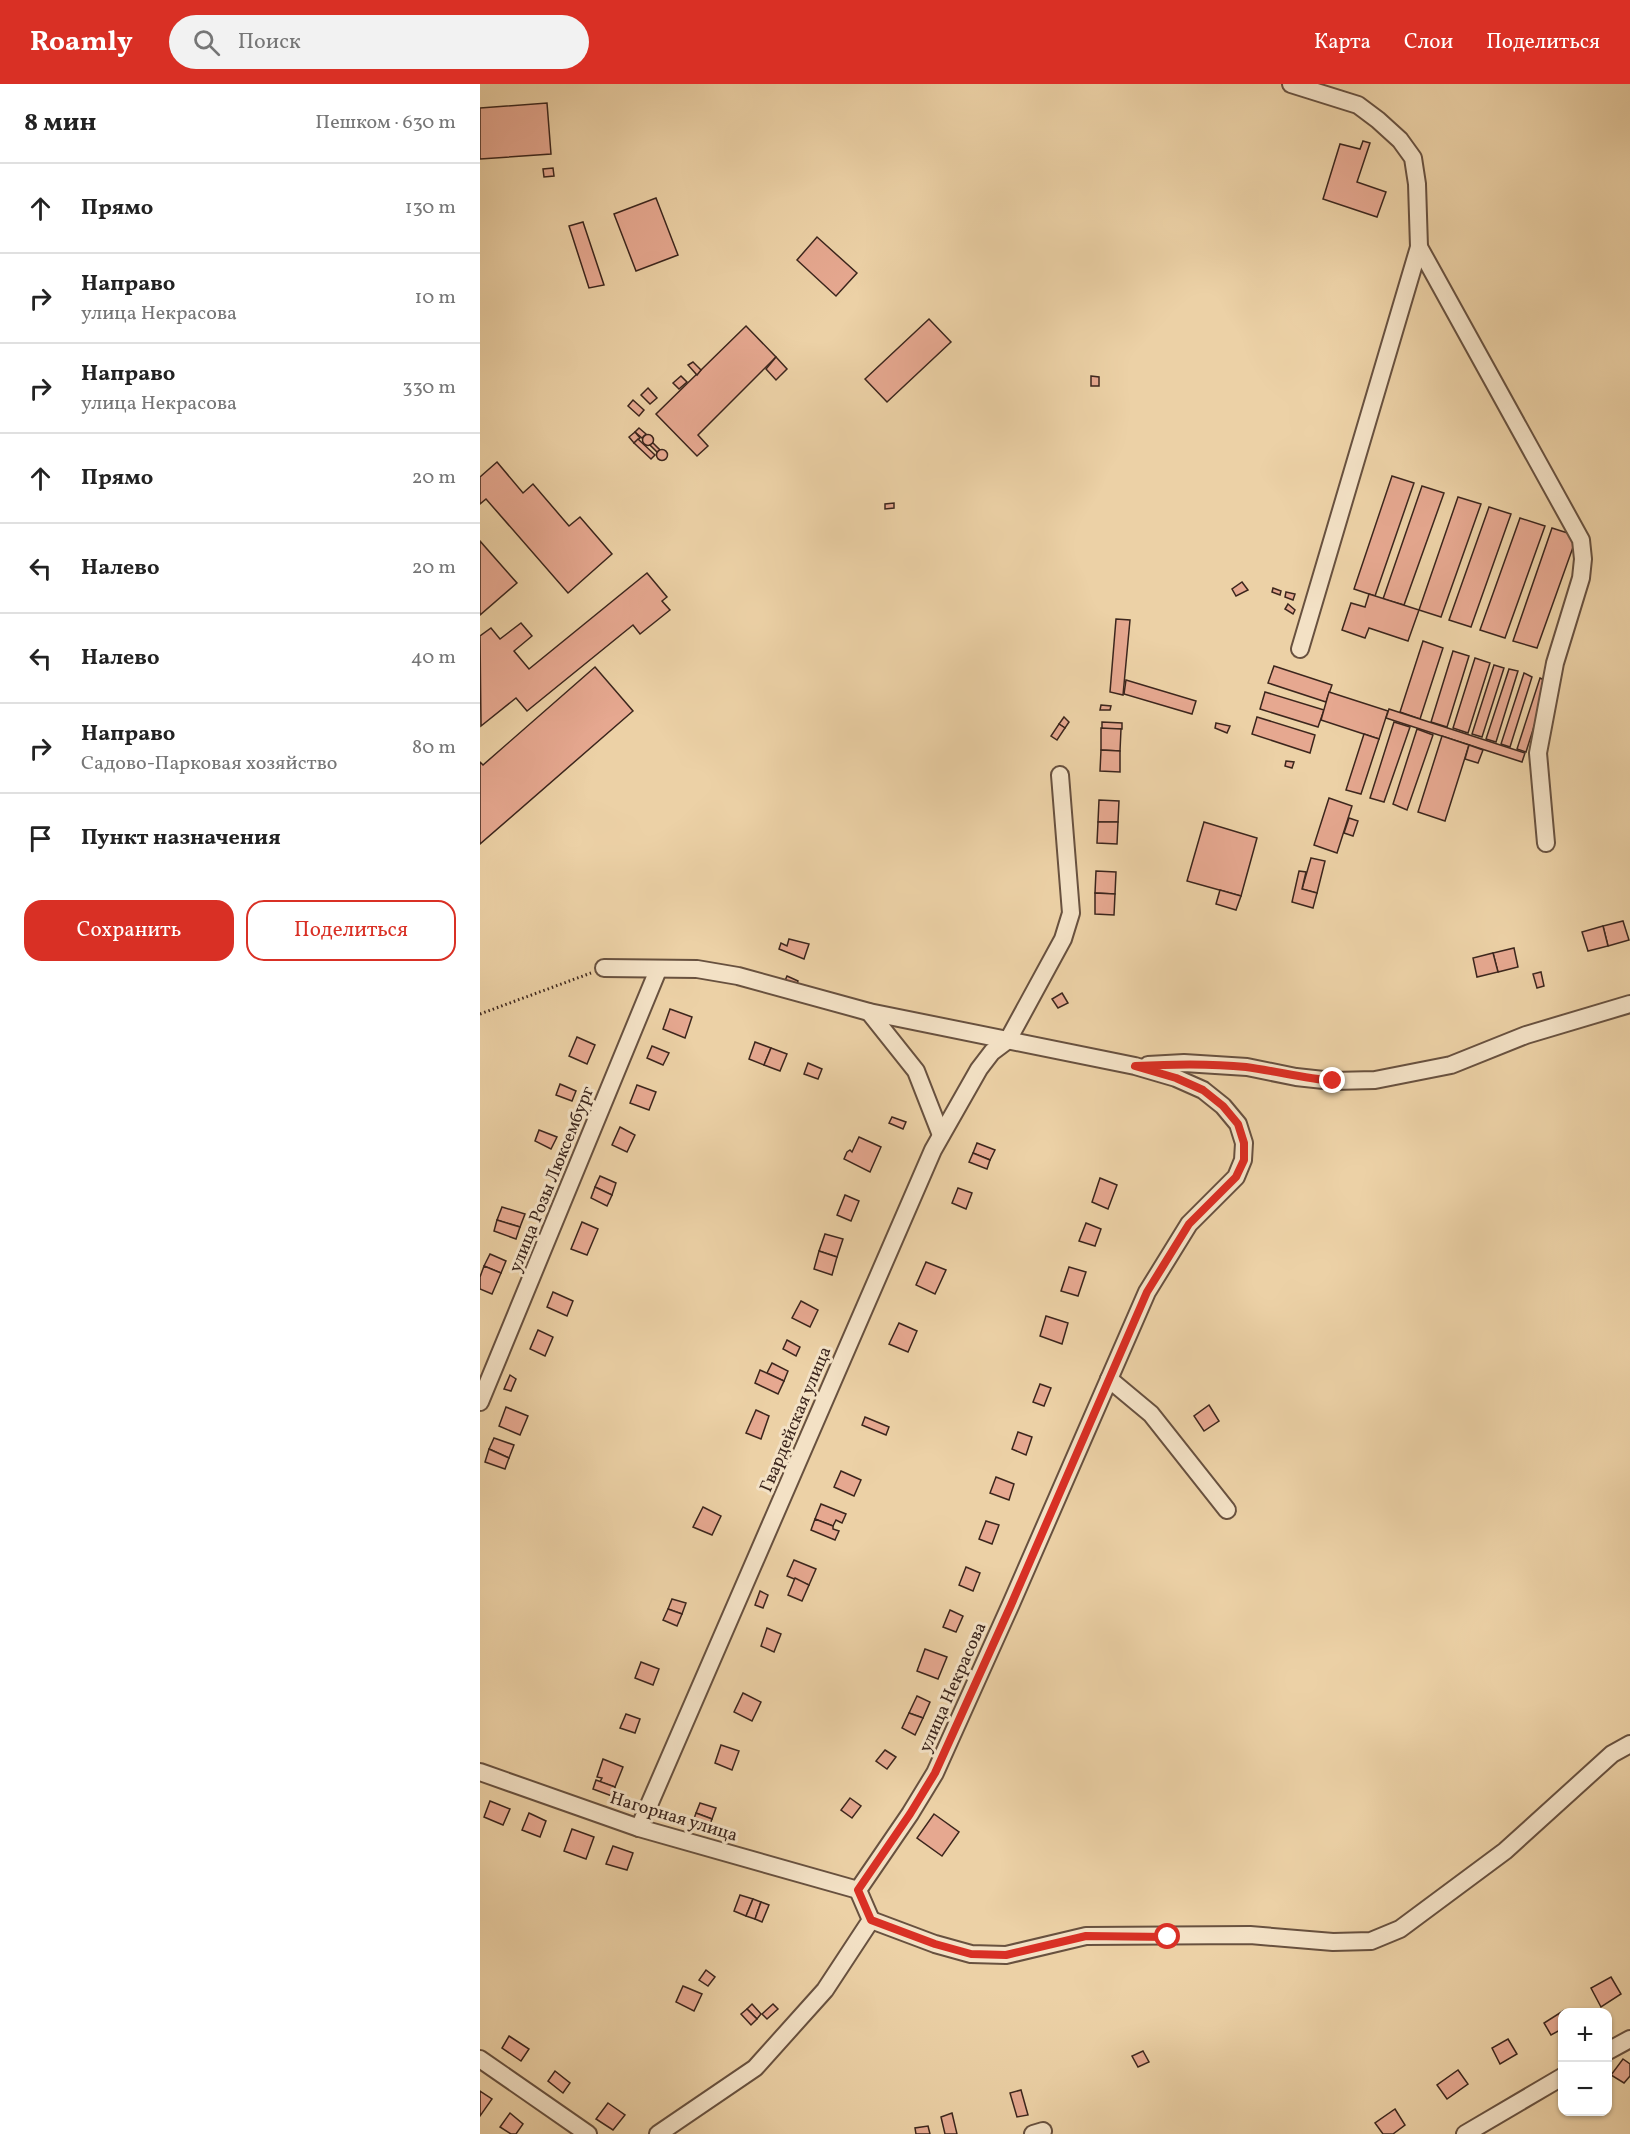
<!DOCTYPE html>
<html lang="ru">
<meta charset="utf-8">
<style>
:root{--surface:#fff;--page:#f2f2f2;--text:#222;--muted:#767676;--line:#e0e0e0;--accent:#d93025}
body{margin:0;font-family:Vollkorn,serif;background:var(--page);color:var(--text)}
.controls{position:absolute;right:18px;bottom:18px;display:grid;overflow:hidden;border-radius:12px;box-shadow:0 2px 4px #0004}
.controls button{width:54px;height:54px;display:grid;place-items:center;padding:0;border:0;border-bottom:2px solid var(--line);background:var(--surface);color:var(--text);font:30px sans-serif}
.stop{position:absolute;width:18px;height:18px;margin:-14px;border:4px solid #d93025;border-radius:50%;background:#fff}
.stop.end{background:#d93025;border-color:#fff;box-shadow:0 2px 6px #0008}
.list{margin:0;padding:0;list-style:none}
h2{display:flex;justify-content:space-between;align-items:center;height:78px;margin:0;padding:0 24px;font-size:26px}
h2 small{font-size:20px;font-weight:400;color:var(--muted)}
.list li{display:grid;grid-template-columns:39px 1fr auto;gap:18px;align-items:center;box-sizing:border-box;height:90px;padding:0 24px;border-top:2px solid var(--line)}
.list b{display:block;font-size:22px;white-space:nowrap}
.list p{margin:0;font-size:20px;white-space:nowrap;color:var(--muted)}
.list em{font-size:20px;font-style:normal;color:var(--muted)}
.actions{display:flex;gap:12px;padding:18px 24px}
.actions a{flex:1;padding:14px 0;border:2px solid var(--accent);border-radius:18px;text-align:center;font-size:21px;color:var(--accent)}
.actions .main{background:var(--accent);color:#fff}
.icon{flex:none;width:33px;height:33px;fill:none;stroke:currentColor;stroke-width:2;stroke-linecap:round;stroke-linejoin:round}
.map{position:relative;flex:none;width:1150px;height:2050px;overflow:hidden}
header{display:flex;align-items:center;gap:36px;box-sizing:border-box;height:84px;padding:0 30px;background:var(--accent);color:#fff}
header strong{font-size:28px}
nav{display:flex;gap:33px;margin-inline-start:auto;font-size:21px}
.search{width:420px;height:54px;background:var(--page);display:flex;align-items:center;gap:15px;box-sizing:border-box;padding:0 21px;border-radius:33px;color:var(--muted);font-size:22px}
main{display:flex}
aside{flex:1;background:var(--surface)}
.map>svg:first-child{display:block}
.building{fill:#e6a890;stroke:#3c261d;stroke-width:1.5}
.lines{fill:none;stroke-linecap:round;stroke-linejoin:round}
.minor-casing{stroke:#68513f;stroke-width:20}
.path{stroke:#3c261d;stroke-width:3;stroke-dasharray:1.5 3;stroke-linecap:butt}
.minor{stroke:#f3e1c5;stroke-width:16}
.route{stroke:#d93025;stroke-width:8}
.labels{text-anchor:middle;stroke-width:6;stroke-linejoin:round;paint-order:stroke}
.street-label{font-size:18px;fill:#3c261d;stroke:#f3e1c5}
</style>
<header>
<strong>Roamly</strong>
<div class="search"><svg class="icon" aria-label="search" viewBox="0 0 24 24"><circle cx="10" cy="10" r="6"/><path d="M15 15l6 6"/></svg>Поиск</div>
<nav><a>Карта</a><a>Слои</a><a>Поделиться</a></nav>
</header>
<main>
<aside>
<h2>8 мин<small>Пешком · 630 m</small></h2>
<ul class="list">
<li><svg class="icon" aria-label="ahead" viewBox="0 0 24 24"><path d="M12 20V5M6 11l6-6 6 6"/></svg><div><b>Прямо</b></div><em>130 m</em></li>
<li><svg class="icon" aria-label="right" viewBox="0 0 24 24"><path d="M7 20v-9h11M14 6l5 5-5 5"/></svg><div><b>Направо</b><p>улица Некрасова</p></div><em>10 m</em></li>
<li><svg class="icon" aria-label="right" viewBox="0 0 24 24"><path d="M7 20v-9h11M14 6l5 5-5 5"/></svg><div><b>Направо</b><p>улица Некрасова</p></div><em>330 m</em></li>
<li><svg class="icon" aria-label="ahead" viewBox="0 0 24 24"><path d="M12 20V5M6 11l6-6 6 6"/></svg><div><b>Прямо</b></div><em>20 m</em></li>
<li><svg class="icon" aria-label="left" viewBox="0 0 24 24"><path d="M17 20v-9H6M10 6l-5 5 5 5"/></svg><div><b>Налево</b></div><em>20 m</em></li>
<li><svg class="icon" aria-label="left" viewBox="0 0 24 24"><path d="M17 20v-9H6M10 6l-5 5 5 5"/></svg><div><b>Налево</b></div><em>40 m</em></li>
<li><svg class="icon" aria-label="right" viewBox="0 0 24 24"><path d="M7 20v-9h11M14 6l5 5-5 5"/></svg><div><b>Направо</b><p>Садово-Парковая хозяйство</p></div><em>80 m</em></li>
<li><svg class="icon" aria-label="arrive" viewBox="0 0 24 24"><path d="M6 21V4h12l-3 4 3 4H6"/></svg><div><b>Пункт назначения</b></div></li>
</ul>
<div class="actions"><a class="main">Сохранить</a><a>Поделиться</a></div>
</aside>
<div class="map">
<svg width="1150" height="2050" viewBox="0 0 1150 2050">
<rect width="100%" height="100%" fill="#ecd1a6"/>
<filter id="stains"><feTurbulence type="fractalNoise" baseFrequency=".00333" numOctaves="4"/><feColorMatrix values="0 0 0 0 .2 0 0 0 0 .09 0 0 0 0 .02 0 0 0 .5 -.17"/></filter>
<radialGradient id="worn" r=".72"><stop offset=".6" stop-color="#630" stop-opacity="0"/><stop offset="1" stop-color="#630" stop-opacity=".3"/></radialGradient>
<g class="building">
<polygon points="67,19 71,70 0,75 0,24"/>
<polygon points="883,57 890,59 877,98 906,108 897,133 843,115 860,60 880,65"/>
<polygon points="73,84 74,92 64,93 63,85"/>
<polygon points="176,114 198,171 156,187 134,130"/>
<polygon points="103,138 124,201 109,204 89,142"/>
<polygon points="337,153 377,189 356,212 317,176"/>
<polygon points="449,235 471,258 407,318 385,295"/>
<polygon points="266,242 296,273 218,351 228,362 217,372 176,330"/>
<polygon points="296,273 307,285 296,296 286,285"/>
<polygon points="213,278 221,286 217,291 208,281"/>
<polygon points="201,292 207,298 199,305 193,299"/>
<polygon points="611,292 619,293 619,302 611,302"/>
<polygon points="168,304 177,314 170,320 161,311"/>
<polygon points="153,316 164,326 159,332 148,322"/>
<polygon points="159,344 166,350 162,354 155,348"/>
<polygon points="155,348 160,354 154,359 149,353"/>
<circle cx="168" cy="356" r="5.5"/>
<polygon points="158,355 175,371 171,375 154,359"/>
<polygon points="173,359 180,366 177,368 170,361"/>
<circle cx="182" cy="371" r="5.5"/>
<polygon points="17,378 43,409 53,400 89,442 100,433 132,470 88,509 6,415 0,420 0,393"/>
<polygon points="912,392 934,399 895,512 874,505"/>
<polygon points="942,402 964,409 924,521 903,515"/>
<polygon points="978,413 1001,420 961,533 939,526"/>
<polygon points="414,419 414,424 405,425 405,420"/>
<polygon points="1009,423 1031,430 991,543 969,536"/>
<polygon points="1040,434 1065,442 1025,554 1000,546"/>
<polygon points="1072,444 1097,452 1057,564 1033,557"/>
<polygon points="0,457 37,499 0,531"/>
<polygon points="167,489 187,513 182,517 190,526 160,550 153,541 47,627 36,614 1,642 0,552 11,544 20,555 41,539 52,552 34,567 49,585"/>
<polygon points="762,498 768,506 756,512 752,505"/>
<polygon points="793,504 801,507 800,511 792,508"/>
<polygon points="806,508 815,510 813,516 805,513"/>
<polygon points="889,510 939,526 928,557 889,544 885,554 862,546 871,519 885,523"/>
<polygon points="808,520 815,526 813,530 805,525"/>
<polygon points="636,535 650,536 643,611 630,608"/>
<polygon points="943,557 963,564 940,635 920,628"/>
<polygon points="973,567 989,572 967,643 951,638"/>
<polygon points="995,574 1010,579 988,649 973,644"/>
<polygon points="1014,581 1024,584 1002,653 992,650"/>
<polygon points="794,582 852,601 846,618 788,599"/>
<polygon points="115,583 153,627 0,760 0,678 3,681"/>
<polygon points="1029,585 1038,587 1016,658 1006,655"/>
<polygon points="1044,589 1052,593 1030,663 1021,660"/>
<polygon points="1060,594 1068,598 1046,668 1037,665"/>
<polygon points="646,596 716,617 712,630 644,610"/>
<polygon points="785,608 844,626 838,643 780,625"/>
<polygon points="849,608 908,627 899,655 841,636"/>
<polygon points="621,621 631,622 630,626 620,626"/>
<polygon points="909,625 1045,669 1042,678 906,634"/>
<polygon points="584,633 589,638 585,644 579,640"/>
<polygon points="777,633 835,651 830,669 772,650"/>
<polygon points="622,638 642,639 642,645 622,645"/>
<polygon points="914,638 930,643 904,718 890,714"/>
<polygon points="736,639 750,642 747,649 735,644"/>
<polygon points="579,640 585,644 577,656 571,652"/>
<polygon points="621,644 641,645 640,667 621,666"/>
<polygon points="937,645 953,651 927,726 913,720"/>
<polygon points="884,650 899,655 881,710 866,706"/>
<polygon points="962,652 989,661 965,737 938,728"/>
<polygon points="989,661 1003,666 998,679 985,675"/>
<polygon points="621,666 640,667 640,688 620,687"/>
<polygon points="806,677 814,678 812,684 805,682"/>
<polygon points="849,714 872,722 857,769 834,761"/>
<polygon points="619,716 639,717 638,738 618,738"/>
<polygon points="869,734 878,737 873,752 864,749"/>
<polygon points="618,738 638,738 637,760 617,759"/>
<polygon points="724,738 777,754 761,812 707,797"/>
<polygon points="831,774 845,777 837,809 822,805"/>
<polygon points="616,787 636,788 635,810 615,809"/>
<polygon points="819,787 826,788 822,805 837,809 833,824 812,818"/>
<polygon points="740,806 761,812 756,826 736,820"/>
<polygon points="615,809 635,810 634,831 615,830"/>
<polygon points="1143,837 1149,856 1128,862 1123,842"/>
<polygon points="1123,842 1128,862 1108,867 1102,848"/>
<polygon points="309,855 329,860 324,875 299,865 301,859 307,862"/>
<polygon points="1034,864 1038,883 1018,888 1013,869"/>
<polygon points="1013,869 1018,888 997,893 993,874"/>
<polygon points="1061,888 1064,902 1057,904 1053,890"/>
<polygon points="307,892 318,897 316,904 304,899"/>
<polygon points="582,909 588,919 578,924 572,915"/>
<polygon points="190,925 212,933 205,954 183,945"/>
<polygon points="97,953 115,961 107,980 89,972"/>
<polygon points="275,958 291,964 284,981 269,975"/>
<polygon points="172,962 189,969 183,981 167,974"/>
<polygon points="291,964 307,970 300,987 284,981"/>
<polygon points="328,979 342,985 338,995 324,990"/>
<polygon points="80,1000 96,1007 92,1017 76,1011"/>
<polygon points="157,1001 176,1008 169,1026 150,1019"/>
<polygon points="412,1033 426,1038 423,1045 409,1039"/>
<polygon points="140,1043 155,1051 147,1068 132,1061"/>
<polygon points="59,1046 77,1053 71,1065 55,1057"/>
<polygon points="379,1053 401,1063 390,1088 364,1075 367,1068 370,1066 372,1068"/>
<polygon points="497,1059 515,1066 510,1076 493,1069"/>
<polygon points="493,1069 510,1076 507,1085 489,1078"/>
<polygon points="120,1092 136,1099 132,1111 115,1103"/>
<polygon points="620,1094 637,1101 628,1125 612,1118"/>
<polygon points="115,1103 132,1111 127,1122 111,1114"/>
<polygon points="478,1104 492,1109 486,1125 472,1119"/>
<polygon points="365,1111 379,1117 371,1137 357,1131"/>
<polygon points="22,1123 45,1130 40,1143 17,1136"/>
<polygon points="17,1136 40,1143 36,1155 14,1147"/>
<polygon points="102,1138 118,1145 107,1171 91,1165"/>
<polygon points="606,1139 621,1145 615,1162 599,1157"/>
<polygon points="345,1150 363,1155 357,1173 339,1167"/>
<polygon points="339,1167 357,1173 352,1191 334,1185"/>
<polygon points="10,1170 26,1177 21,1189 4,1182"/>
<polygon points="446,1178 466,1186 455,1210 436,1201"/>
<polygon points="4,1182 21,1189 12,1210 0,1205 0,1193"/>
<polygon points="589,1183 606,1188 598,1212 581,1207"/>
<polygon points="73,1208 93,1217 87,1232 67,1223"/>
<polygon points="321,1217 338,1226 330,1243 312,1234"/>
<polygon points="566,1232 588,1239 582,1260 560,1252"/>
<polygon points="419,1239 437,1247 428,1268 409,1260"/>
<polygon points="58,1246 73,1253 65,1272 50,1265"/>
<polygon points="307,1256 320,1263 316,1272 303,1265"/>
<polygon points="292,1279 308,1287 304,1297 287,1289"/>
<polygon points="280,1286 304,1297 298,1310 275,1299"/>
<polygon points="30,1291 36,1295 31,1307 24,1305"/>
<polygon points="560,1300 571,1304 564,1322 553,1318"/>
<polygon points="729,1321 739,1337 724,1347 714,1332"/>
<polygon points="26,1323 48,1332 40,1351 19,1342"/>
<polygon points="276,1326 289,1332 281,1355 266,1349"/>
<polygon points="385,1333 409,1343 406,1351 382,1341"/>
<polygon points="538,1348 552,1353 546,1371 532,1365"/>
<polygon points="14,1354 34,1361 29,1374 9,1365"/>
<polygon points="9,1365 29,1374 25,1385 5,1378"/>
<polygon points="361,1387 381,1396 374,1412 354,1403"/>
<polygon points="516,1393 534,1400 529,1416 510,1409"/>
<polygon points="341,1420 366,1430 362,1439 356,1436 353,1442 335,1435"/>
<polygon points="223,1423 241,1432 232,1451 213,1443"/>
<polygon points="335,1435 353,1442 353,1445 359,1447 355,1456 331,1446"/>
<polygon points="506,1437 519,1441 512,1460 499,1455"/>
<polygon points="314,1476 336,1485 329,1501 307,1492"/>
<polygon points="486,1483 500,1489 493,1507 479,1501"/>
<polygon points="315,1494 329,1501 322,1517 308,1511"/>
<polygon points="280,1507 288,1511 283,1524 275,1521"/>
<polygon points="192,1515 206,1519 202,1530 188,1525"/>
<polygon points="188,1525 202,1530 197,1542 183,1536"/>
<polygon points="470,1526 483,1532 476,1548 463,1543"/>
<polygon points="287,1544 301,1550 294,1568 281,1562"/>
<polygon points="445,1565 467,1573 458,1595 437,1587"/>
<polygon points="161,1578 179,1585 173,1601 155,1594"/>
<polygon points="263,1609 281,1618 272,1637 254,1628"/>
<polygon points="437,1612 450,1618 443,1634 429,1629"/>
<polygon points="429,1629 443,1634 435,1651 422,1644"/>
<polygon points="146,1630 160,1635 155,1649 140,1644"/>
<polygon points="241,1661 259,1667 252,1686 235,1679"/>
<polygon points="405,1666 416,1673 407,1685 396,1677"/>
<polygon points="123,1675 143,1683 135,1703 120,1698 122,1694 117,1693"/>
<polygon points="116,1696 135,1703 132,1712 113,1705"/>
<polygon points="370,1714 381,1722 372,1734 361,1726"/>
<polygon points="10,1717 30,1725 23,1741 4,1733"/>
<polygon points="220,1719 236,1724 232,1735 216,1729"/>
<polygon points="49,1729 66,1737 60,1753 42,1746"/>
<polygon points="216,1729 232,1735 227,1748 211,1743"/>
<polygon points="454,1730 479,1748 462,1772 437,1754"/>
<polygon points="92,1745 114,1753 106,1775 84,1767"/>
<polygon points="133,1762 153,1769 147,1786 126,1780"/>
<polygon points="260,1811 273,1815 266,1832 254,1827"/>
<polygon points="273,1815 281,1818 275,1835 266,1832"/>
<polygon points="281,1818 289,1821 282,1838 275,1835"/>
<polygon points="226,1886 235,1893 228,1902 219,1896"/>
<polygon points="1131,1893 1141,1910 1121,1923 1111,1904"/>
<polygon points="203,1902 222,1910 214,1927 196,1918"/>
<polygon points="272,1920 281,1930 277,1935 267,1925"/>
<polygon points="293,1920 298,1925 287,1935 282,1930"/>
<polygon points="267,1925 277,1935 271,1941 261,1930"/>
<polygon points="1083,1927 1082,1945 1071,1951 1064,1939"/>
<polygon points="29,1952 49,1965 41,1977 22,1964"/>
<polygon points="1028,1955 1037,1970 1020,1980 1012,1964"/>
<polygon points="663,1967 669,1978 658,1983 652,1972"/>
<polygon points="1143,1975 1150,1980 1150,1992 1144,1999 1131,1991"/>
<polygon points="978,1986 988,2000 967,2015 957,2001"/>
<polygon points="75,1987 90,1999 83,2009 68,1997"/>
<polygon points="541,2006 548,2031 537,2033 530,2009"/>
<polygon points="0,2007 12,2015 0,2032"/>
<polygon points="128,2019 145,2031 133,2046 116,2035"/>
<polygon points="915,2025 925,2041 913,2050 903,2050 895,2039"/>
<polygon points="30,2029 43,2040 36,2050 31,2050 20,2043"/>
<polygon points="472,2029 477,2050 465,2050 461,2033"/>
<polygon points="448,2042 450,2050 436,2050 435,2044"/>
</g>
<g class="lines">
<g class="minor-casing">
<g id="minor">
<polyline points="811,0 878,21 898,36 920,56 933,74 937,100 939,163 820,565"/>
<polyline points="939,163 1101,456 1103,475 1101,494 1075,579 1058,669 1066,759"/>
<polyline points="124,884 217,885 258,892 389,928 655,982 696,994 723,1006 743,1022 758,1040 764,1059 763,1076 756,1093 709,1140 667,1208 531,1520 455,1689 430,1730 378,1806 391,1836 345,1906 275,1984 178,2050"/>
<polyline points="389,928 436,987 461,1051"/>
<polyline points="668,981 704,979 767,983 816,993 853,997 895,996 971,981 1046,951 1150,920"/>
<polyline points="629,1295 671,1330 747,1426"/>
<polyline points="0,1318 178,886"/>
<polyline points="0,1688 159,1744 378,1806"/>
<polyline points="159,1744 453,1066 499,985 512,968 528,956 583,855 591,829 580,691"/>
<polyline points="391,1836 455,1860 491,1870 526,1871 606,1852 770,1851 853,1858 891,1857 920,1845 1025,1767 1132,1670 1150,1660"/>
<polyline points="1128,1967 1150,1955"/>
<polyline points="0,1975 108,2050"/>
<polyline points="553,2050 563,2047"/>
<polyline points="985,2050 1082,1993"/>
</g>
</g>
<polyline class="path" points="0,930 111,889"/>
<use href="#minor" class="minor"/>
</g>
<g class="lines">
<path class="route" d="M 688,1853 L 606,1852 L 526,1871 L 491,1870 L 455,1860 L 391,1836 L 378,1806 L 430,1730 L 455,1689 L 531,1521 L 667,1208 L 709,1140 L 756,1093 L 764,1076 L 764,1059 L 758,1040 L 743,1022 L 723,1006 L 696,994 L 655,982 C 692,980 729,979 766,983 C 795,987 824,994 853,997"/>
</g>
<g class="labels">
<g class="street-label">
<text transform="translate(71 1095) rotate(-68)" y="6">улица Розы Люксембург</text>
<text transform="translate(315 1335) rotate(-67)" y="6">Гвардейская улица</text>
<text transform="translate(472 1603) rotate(-66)" y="6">улица Некрасова</text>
<text transform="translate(194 1732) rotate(17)" y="6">Нагорная улица</text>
</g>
</g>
<rect width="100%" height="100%" filter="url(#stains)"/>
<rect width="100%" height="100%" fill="url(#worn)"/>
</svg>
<div class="controls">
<button>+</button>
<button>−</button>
</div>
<div class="stop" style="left:688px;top:1853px"></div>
<div class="stop end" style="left:853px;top:997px"></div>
</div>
</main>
